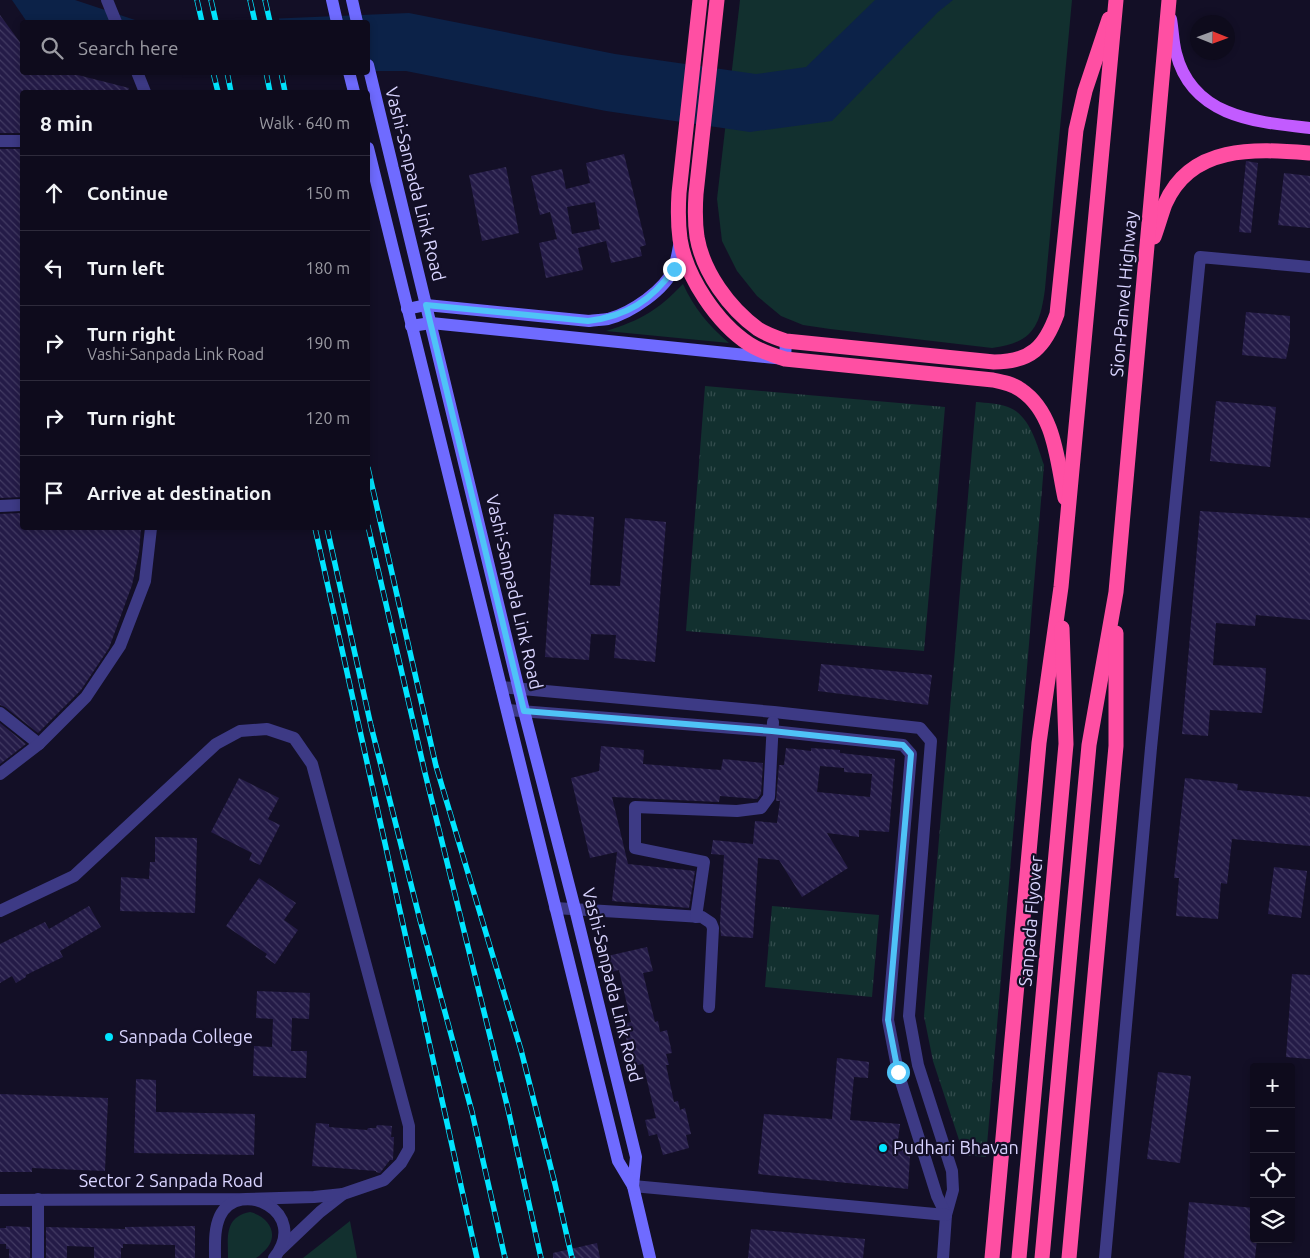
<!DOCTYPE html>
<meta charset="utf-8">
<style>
:root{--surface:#0e0b1c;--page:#1c1929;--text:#f1f3f6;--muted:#9b9ba3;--line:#2e2b3b}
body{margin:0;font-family:Ubuntu,sans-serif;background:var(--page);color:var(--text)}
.controls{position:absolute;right:15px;bottom:15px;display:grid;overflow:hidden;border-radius:5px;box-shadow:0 2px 8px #0003}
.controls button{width:45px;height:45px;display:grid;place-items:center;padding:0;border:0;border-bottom:1px solid var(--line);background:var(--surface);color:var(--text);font:25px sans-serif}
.compass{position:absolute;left:1190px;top:15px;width:45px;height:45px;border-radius:50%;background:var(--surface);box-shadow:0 2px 8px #0003;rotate:91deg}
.stop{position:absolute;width:15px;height:15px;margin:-11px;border:4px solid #4fc3f7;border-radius:50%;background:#fff}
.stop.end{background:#4fc3f7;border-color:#fff;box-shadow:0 1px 5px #0008}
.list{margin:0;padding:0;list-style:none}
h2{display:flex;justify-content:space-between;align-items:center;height:65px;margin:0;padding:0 20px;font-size:21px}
h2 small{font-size:16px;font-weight:400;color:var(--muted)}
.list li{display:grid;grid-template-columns:32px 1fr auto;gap:15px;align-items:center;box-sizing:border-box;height:75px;padding:0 20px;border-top:1px solid var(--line)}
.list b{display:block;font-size:19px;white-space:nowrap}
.list p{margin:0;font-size:16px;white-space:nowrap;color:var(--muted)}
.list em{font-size:16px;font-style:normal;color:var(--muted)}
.icon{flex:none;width:28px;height:28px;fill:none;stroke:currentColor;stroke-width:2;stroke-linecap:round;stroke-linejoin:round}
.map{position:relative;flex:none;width:1310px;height:1258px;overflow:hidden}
.search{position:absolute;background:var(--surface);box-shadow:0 2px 8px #0003;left:20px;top:20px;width:350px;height:55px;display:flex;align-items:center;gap:12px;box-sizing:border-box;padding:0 18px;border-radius:5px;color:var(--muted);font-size:19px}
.panel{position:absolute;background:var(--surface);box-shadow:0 2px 8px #0003;left:20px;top:90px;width:350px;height:440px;border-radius:5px}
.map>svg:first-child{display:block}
.grass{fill:#12302f}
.park{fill:url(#park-tufts)}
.water{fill:#0c2248}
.pier{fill:#130f26}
.building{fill:url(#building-back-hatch);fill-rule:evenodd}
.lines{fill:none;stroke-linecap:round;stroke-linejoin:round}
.street{stroke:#3d3a85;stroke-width:12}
.secondary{stroke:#6f6bff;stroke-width:12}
.primary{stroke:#c25bff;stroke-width:12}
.highway{stroke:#ff4fa3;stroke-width:15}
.rail-casing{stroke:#00e5ff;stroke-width:5.5}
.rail{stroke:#130f26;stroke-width:4;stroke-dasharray:11;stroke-linecap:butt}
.route{stroke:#4fc3f7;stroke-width:6}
.poi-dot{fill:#00e5ff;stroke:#130f26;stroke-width:2}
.labels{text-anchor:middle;stroke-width:4.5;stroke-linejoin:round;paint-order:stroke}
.street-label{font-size:18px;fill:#d9d4ff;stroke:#130f26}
.poi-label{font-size:18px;fill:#d9d4ff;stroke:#130f26;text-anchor:start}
</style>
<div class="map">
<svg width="1310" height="1258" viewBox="0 0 1310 1258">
<defs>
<pattern id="park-tufts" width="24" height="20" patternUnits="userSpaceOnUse" patternTransform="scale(1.25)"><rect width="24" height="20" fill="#12302f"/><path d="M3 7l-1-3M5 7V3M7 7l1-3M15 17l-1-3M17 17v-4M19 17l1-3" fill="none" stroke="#344d4e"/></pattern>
<pattern id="building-back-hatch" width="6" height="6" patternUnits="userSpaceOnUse" patternTransform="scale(1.25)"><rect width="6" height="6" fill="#241b47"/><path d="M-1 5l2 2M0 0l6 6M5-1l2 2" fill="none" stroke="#433b63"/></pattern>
</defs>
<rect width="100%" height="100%" fill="#130f26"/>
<g class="grass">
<path d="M 740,0 L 1072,0 L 1045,289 C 1040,327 1032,343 992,348 L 830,329 L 803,325 L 781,316 L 757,296 L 737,271 L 722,241 L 717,199 Z"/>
<path d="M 683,284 C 694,308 709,326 729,343 L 606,331 C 641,320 657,311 683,284 Z"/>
<path d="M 250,1212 C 271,1217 281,1238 262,1253 C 260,1255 258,1257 256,1258 C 248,1258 236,1258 228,1258 C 228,1237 224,1217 250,1212 Z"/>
<polygon points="350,1221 357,1258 303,1258"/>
</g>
<g class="park">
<polygon points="705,386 945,407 924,651 686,631"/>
<path d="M 976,402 C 987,403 998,403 1008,407 C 1030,415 1037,445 1044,465 L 986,1157 L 964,1155 L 933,1061 L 924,1016 Z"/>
<polygon points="772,906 879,915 872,997 765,987"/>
</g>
<g class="water">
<polygon points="12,0 75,0 141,22 27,22"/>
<polygon points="875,0 953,0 938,12 832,121 750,132 606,111 406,71 368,71 368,22 193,22 409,13 615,54 756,74 806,67"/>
</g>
<g class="pier">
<polygon points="278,16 280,22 191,22 193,20"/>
<polygon points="291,73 292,76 183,78 182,73"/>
</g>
<g class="building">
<polygon points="0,15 22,45 22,72 66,72 129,88 128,92 22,92 22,133 0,133"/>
<polygon points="0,149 22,149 22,497 0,498"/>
<path d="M 624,154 L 646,245 L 640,247 L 642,256 L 611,263 L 606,241 L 578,248 L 583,270 L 546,278 L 539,243 L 557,239 L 550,212 L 540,215 L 531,176 L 562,169 L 566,189 L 590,183 L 586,163 ZM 595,202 L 600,229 L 572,234 L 567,207 Z"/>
<polygon points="1246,161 1258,163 1251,233 1239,232"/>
<polygon points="506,167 519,233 482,241 469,175"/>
<polygon points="1284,173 1310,176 1310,228 1278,225"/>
<polygon points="1246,312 1290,316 1290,340 1286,359 1242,355"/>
<polygon points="1216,401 1276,407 1270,467 1210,461"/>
<polygon points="1200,511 1310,518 1310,620 1256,615 1255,626 1216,623 1213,665 1266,668 1265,687 1262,713 1210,710 1208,736 1182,734"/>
<polygon points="22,513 22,528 141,528 139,552 132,585 109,648 81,690 38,733 5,707 0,705 0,514"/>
<polygon points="554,514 594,517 590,585 620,586 625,518 666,522 655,662 614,658 616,635 591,634 589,660 545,657"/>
<polygon points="821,664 932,675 928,705 818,691"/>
<polygon points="0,723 26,744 0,764"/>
<polygon points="601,746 644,750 643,764 721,770 723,759 763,763 761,794 757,799 720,796 719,802 612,797 628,864 695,871 689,908 612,901 617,852 590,858 571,778 599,771"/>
<path d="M 786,748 L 811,751 L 811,748 L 840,750 L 840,753 L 895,759 L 889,832 L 859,830 L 859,837 L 827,833 L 848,868 L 802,897 L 779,860 L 758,858 L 753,938 L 721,936 L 720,923 L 724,855 L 711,854 L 713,840 L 753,844 L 755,821 L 777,823 L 780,801 L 776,801 L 779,765 L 784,765 ZM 820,766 L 844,768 L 844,772 L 872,774 L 870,797 L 817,792 Z"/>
<polygon points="239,778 279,798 268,819 280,825 260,865 249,860 252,853 211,832"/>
<polygon points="1185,778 1238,784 1237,790 1310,797 1310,846 1232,839 1227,884 1221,883 1218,919 1176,916 1179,878 1174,878"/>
<polygon points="155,837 197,838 195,913 120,911 121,877 149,879 150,862 155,862"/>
<polygon points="1274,867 1307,871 1301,918 1268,914"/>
<polygon points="259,878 296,903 284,920 298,930 275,964 265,957 267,954 226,926"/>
<polygon points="89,906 101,927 60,951 63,957 26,975 26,977 16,983 12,976 0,983 0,944 45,922 49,929"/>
<polygon points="647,947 653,971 643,973 655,1022 658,1021 660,1032 667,1030 672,1053 666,1054 669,1065 666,1065 674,1102 678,1101 680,1110 685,1108 691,1134 686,1135 689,1148 663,1155 657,1134 649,1136 645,1120 656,1118 643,1064 629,1067 623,1043 627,1042 623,1024 631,1022 619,970 607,973 603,957"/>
<polygon points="1292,974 1310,975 1310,1059 1286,1057"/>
<polygon points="257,991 310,993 309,1019 292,1018 291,1051 307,1051 306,1078 253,1076 254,1046 272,1047 273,1019 256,1018"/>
<polygon points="837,1058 869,1062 868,1078 854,1077 850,1120 900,1124 898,1140 910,1156 908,1189 758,1174 764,1114 832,1119"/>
<polygon points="1158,1072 1191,1076 1180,1163 1147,1159"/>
<polygon points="136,1079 156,1080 156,1112 255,1114 254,1155 134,1153"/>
<polygon points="0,1094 108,1098 105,1171 32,1168 32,1172 0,1172"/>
<polygon points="316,1123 329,1124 329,1127 367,1130 368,1128 376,1128 377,1125 392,1126 391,1137 394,1137 393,1160 390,1160 380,1173 376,1172 376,1171 312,1166"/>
<polygon points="1189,1202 1254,1208 1254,1239 1257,1239 1255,1258 1184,1258"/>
<polygon points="6,1226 30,1227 30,1258 9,1258 9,1249 6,1249 6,1244 0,1244 0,1228 6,1228"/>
<polygon points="195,1226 195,1258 175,1258 175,1245 123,1244 123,1248 121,1248 121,1258 94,1258 94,1247 67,1246 67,1258 46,1258 46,1227 125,1229 125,1227"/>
<polygon points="751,1229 865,1239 863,1258 748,1258"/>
<polygon points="597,1243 600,1258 553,1258 553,1253"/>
</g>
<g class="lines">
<g class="street">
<polyline points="107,0 116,22"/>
<polyline points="137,72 145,92"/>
<polyline points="0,141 22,141"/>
<polyline points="0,506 22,505"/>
<polyline points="501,687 774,712 920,728 931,741 909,1016 918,1065 952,1171 953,1190 946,1215 943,1258"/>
<polyline points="507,710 772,731 903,745 911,754 888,1020 898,1072 937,1196 946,1215"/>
<polyline points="0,713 39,744"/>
<polyline points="0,774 39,744 86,697 120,646 145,581 151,528"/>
<polyline points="555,908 702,917 711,923 713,928 709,1007"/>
<polyline points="0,911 74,876 216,744 240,731 267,729 294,738 312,764 409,1126 409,1149 401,1163 384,1180 343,1194 320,1212 280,1250"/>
<polyline points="696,917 704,862 635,848 635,807 737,811 761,808 769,797 773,722"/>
<polyline points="633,1186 946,1215"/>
<polyline points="0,1200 245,1199 314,1197 343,1194"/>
<polyline points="38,1258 38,1199"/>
<path d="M 215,1258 C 215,1244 214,1229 220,1216 C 239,1177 311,1212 274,1258"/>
<polyline points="1105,1258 1151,748 1200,257 1310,267"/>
</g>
<g class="secondary">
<polyline points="332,0 337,22"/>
<polyline points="352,0 357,22"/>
<polyline points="368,65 524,711 575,909 636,1157 633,1186 650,1258"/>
<polyline points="349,72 354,92"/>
<polyline points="368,148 618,1161 633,1186"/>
<path d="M 407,309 L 426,305 L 589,321 C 595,320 602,320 608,319 C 631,313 665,290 674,268 C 677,259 678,250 680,241"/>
<polyline points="411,326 431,323 785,359 786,341"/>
</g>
<path class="primary" d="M 1171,19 C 1173,30 1173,42 1176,53 C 1192,117 1255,122 1310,128"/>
<g class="highway">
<path d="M 700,0 L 679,193 C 678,209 678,224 680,239 C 686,277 717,323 749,344 C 760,351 772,355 785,359 L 993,380 C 1003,382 1013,384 1021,390 C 1055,413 1057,461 1065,498"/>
<path d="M 717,0 L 696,194 C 695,209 695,223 697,237 C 703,272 729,308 758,329 C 766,334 777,338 786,341 L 994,362 C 1031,362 1045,347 1057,314 L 1076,130 L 1085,91 L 1109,19"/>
<path d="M 1154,237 C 1158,226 1161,215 1165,204 C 1191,144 1255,149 1310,153"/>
<polyline points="992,1258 1039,743 1061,587 1116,0"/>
<polyline points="1019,1258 1066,744 1062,628"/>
<polyline points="1042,1258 1089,745 1116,592 1169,0"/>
<polyline points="1069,1258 1116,746 1116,633"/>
</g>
<g class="rail-casing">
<g id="rail">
<polyline points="197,0 202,22"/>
<polyline points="211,0 216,22"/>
<polyline points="250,0 255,22"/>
<polyline points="265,0 270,22"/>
<polyline points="213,72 218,92"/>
<polyline points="227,72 231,92"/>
<polyline points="266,72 270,92"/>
<polyline points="281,72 285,92"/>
<polyline points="368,468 436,766 521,1050 555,1184 572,1258"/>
<polyline points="368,526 425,773 508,1109 541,1258"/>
<polyline points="315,528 477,1258"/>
<polyline points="327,528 371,726 420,920 472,1112 505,1258"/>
</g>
</g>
<use href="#rail" class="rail"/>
</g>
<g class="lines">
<path class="route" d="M 674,269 C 651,301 627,316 588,321 L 426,305 L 524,711 L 772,731 L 903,745 L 911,754 L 888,1020 L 898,1072"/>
</g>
<g class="poi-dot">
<circle cx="109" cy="1037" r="5"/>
<circle cx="883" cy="1148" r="5"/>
</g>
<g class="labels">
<g class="street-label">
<text transform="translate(415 184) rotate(76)" y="6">Vashi-Sanpada Link Road</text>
<text transform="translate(1124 294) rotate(-85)" y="6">Sion-Panvel Highway</text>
<text transform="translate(514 592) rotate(77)" y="6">Vashi-Sanpada Link Road</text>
<text transform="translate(1031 921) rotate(-85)" y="6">Sanpada Flyover</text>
<text transform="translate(612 985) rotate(76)" y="6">Vashi-Sanpada Link Road</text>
<text x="171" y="1187">Sector 2 Sanpada Road</text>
</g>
<g class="poi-label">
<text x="119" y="1043">Sanpada College</text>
<text x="893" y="1154">Pudhari Bhavan</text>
</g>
</g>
</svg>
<div class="controls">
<button>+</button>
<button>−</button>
<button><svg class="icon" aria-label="locate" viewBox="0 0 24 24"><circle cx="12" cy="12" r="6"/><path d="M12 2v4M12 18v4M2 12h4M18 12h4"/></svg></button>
<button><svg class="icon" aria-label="layers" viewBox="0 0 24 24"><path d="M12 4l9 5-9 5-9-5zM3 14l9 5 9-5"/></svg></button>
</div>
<svg class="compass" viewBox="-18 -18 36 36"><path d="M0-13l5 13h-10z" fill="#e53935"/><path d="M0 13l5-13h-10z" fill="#9b9ba3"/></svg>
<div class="stop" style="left:898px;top:1072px"></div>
<div class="stop end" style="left:674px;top:269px"></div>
<div class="search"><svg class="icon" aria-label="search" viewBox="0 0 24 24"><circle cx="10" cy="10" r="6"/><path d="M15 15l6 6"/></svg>Search here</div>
<section class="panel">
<h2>8 min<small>Walk · 640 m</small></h2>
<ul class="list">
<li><svg class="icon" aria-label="ahead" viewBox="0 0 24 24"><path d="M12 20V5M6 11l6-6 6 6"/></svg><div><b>Continue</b></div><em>150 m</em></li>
<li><svg class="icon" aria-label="left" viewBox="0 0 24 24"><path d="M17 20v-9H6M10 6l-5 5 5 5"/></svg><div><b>Turn left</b></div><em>180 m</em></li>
<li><svg class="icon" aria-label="right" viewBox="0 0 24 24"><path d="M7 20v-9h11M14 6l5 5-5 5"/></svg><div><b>Turn right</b><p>Vashi-Sanpada Link Road</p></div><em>190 m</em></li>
<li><svg class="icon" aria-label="right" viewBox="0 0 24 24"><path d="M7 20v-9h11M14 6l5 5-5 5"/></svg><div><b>Turn right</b></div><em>120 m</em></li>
<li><svg class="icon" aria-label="arrive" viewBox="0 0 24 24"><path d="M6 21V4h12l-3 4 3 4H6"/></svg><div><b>Arrive at destination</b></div></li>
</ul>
</section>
</div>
